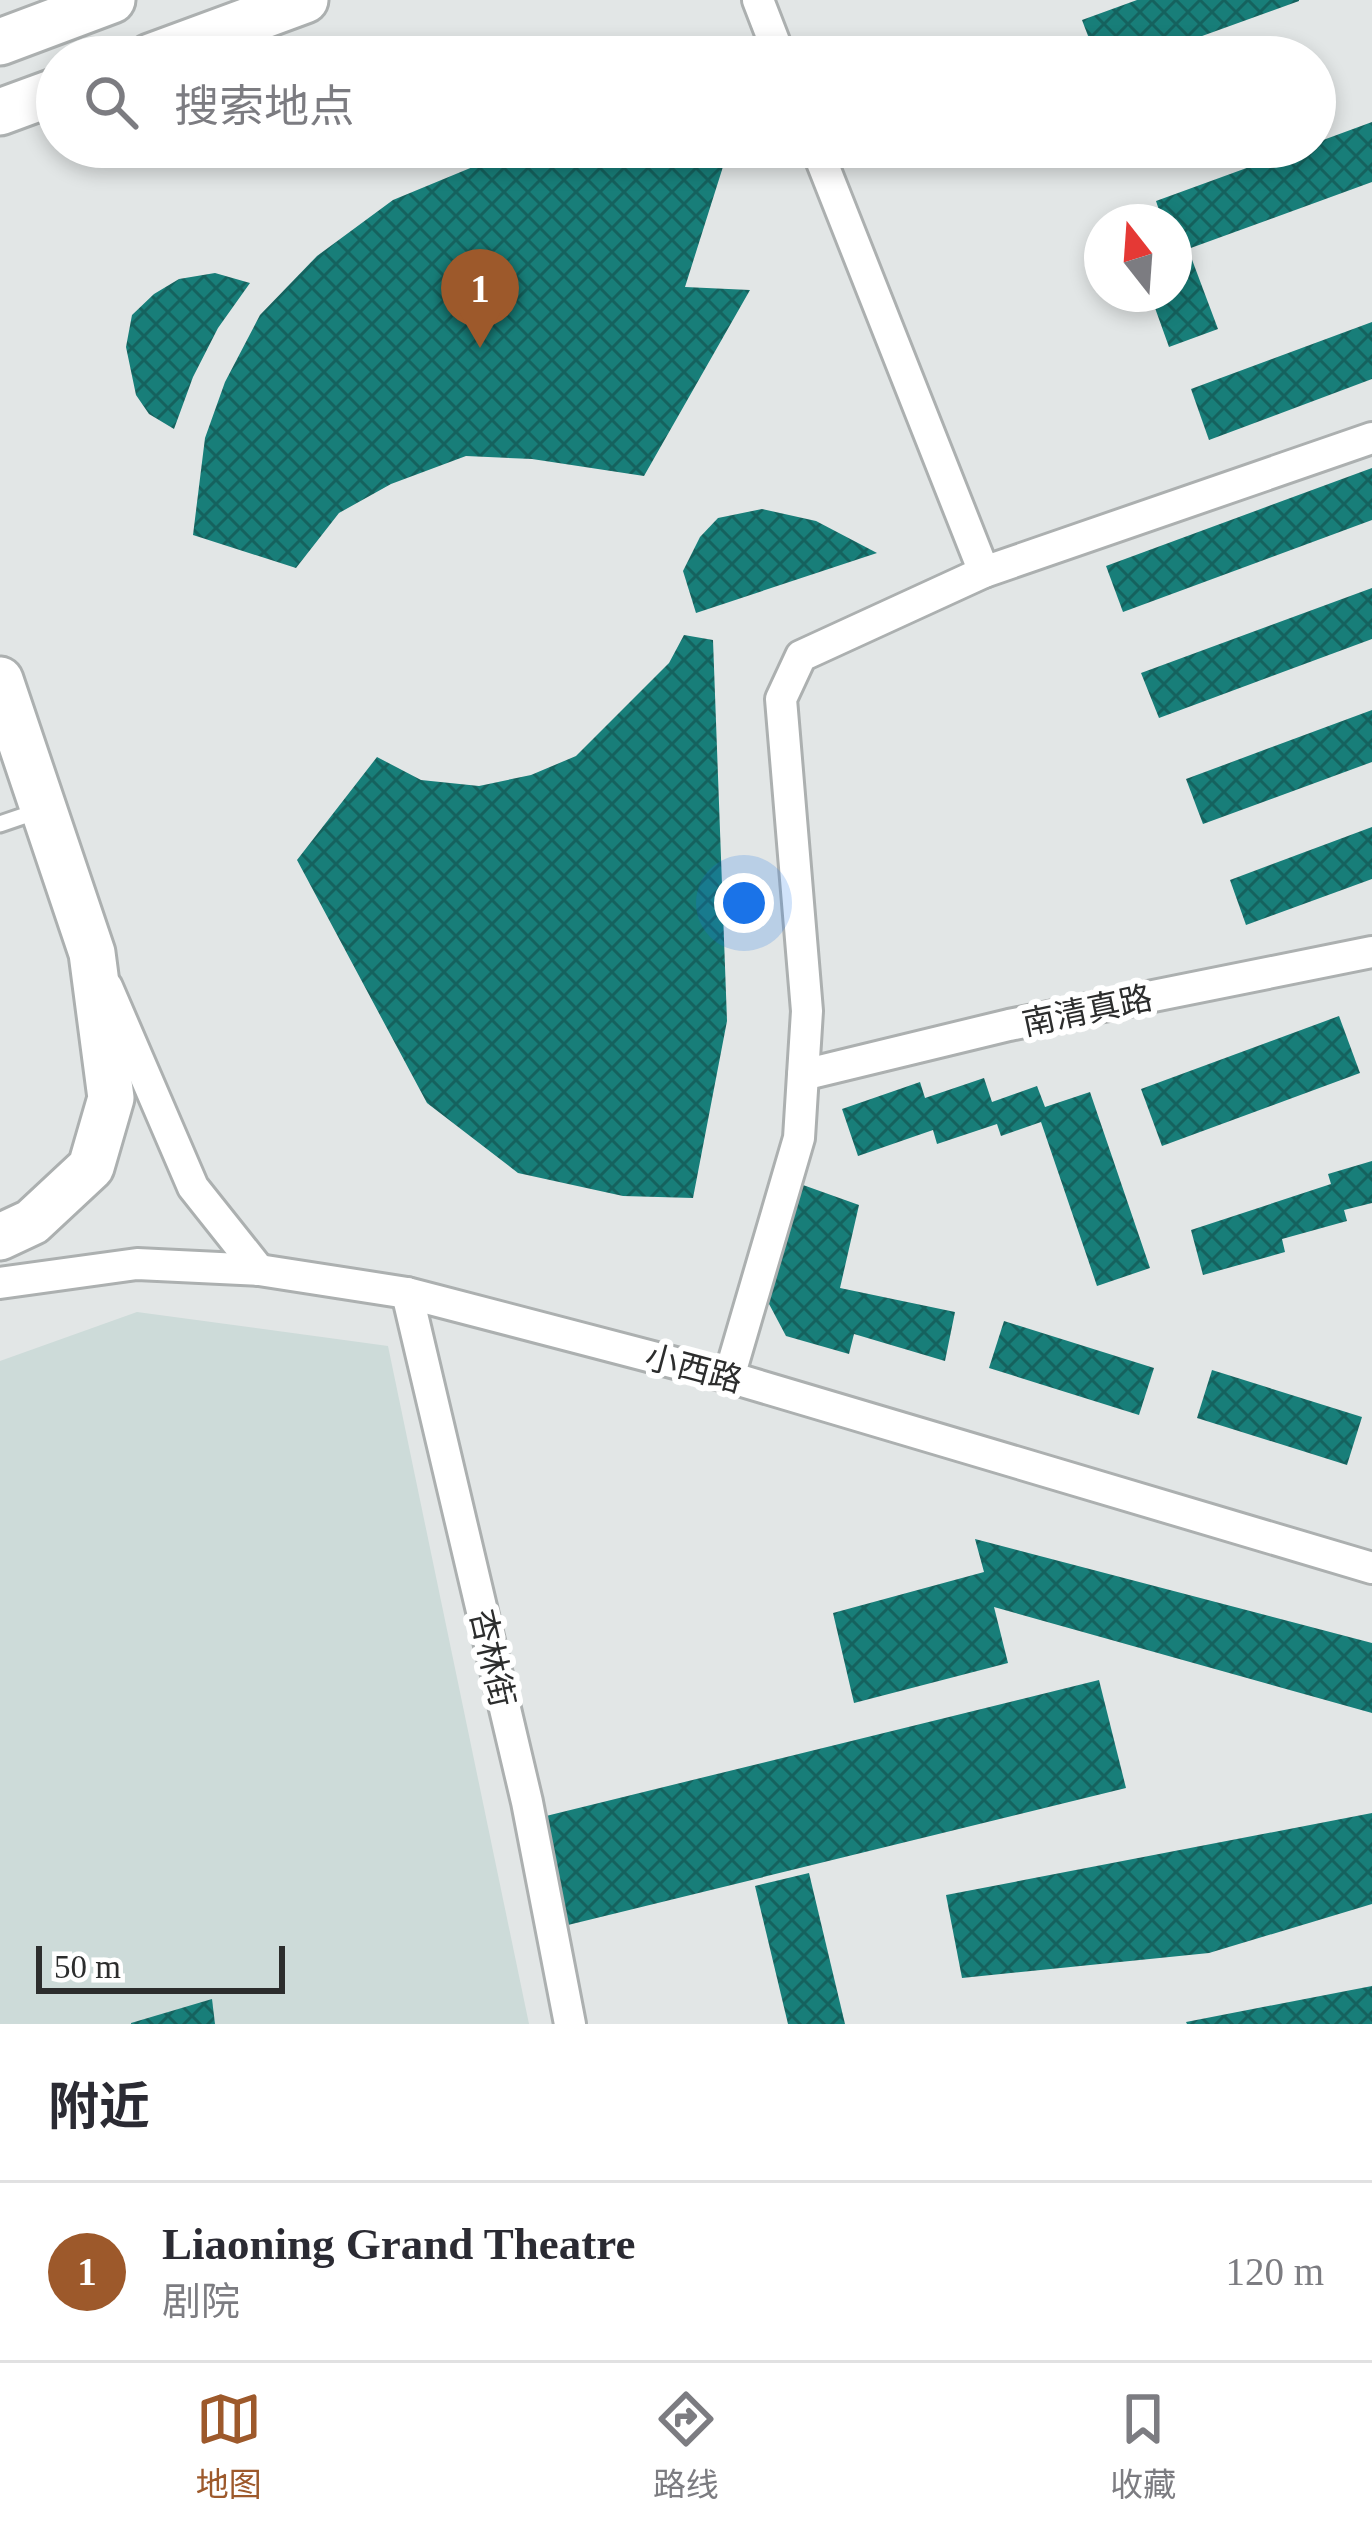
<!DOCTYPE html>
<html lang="zh">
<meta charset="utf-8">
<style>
:root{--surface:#fff;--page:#f2f2f3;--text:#2b2b33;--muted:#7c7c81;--line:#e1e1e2;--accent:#9d592b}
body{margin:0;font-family:"Times New Roman","Noto Sans SC",serif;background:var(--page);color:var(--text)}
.compass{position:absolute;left:1084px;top:204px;width:108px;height:108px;border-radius:50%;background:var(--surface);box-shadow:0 6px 18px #0003;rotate:343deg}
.scale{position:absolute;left:36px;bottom:30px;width:249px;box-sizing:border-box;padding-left:12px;border:6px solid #2c2d2d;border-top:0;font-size:33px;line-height:42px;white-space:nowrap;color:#2c2d2d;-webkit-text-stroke:9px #fff;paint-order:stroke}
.you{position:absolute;left:744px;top:903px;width:42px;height:42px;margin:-30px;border:9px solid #fff;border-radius:50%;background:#1a73e8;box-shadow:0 0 0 18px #1a73e833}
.badge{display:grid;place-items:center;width:78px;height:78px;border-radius:50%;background:var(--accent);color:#fff;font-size:39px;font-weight:700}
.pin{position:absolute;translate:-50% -99px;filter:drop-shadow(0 3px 6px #0008)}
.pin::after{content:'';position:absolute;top:63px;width:42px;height:36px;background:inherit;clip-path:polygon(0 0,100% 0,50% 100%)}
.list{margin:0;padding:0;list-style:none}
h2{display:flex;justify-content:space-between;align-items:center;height:156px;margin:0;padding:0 48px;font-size:51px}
h2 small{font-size:39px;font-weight:400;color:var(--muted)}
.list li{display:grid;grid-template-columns:78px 1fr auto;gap:36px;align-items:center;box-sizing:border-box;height:180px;padding:0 48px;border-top:3px solid var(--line)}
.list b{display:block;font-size:45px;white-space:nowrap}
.list p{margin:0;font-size:39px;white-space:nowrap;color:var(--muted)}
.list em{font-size:39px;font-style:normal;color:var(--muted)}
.icon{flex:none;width:66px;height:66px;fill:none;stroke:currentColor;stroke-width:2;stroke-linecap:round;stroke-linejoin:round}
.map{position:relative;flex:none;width:1372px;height:2024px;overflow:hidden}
.search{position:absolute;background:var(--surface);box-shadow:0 6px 18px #0003;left:36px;right:36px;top:36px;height:132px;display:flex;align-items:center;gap:30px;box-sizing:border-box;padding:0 42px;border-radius:66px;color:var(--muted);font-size:45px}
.sheet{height:336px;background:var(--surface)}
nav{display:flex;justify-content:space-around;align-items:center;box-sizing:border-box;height:168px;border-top:3px solid var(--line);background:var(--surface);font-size:33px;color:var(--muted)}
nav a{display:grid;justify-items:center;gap:6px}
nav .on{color:var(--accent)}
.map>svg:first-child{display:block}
.built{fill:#cddbd9}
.building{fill:url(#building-cross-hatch)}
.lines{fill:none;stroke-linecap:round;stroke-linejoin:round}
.service-casing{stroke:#acb0b0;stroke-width:21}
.minor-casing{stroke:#acb0b0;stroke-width:36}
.secondary-casing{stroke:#acb0b0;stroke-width:51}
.service{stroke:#fff;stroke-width:15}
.minor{stroke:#fff;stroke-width:30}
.secondary{stroke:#fff;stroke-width:45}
.labels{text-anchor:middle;stroke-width:12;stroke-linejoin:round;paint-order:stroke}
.street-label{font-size:33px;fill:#2c2d2d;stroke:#fff}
</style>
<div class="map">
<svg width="1372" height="2024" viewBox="0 0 1372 2024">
<defs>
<pattern id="building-cross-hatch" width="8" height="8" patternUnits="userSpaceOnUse" patternTransform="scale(3)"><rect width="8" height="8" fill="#187e79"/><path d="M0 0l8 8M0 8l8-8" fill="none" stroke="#15625e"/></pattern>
</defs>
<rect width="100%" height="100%" fill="#e2e6e6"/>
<polygon class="built" points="137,1312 388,1346 529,2024 0,2024 0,1361"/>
<g class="building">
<polygon points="1137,0 1299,0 1299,1 1144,57 1096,57 1082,20"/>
<polygon points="1372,122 1372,182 1188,249 1218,329 1169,347 1150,294 1174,294 1174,222 1163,222 1156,201 1304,147 1315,147 1315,143"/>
<polygon points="537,147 698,147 727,154 685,287 750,290 644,476 532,459 466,456 391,484 339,513 296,568 193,535 205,438 225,382 260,315 317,256 393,200 480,164"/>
<polygon points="1088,147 1147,147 1147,148 1096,166"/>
<polygon points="215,273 250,283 218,328 193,377 174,429 149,414 136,395 126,347 132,315 154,294 179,279"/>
<polygon points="1372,322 1372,379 1209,440 1191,389"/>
<polygon points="1372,468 1372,520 1123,612 1106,566"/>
<polygon points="762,509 816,521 877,553 696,613 683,571 700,537 718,518"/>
<polygon points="1372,588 1372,639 1159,718 1141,673"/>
<polygon points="684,635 713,640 727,1021 693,1198 623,1196 518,1173 427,1103 297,860 377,757 421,780 479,786 531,775 576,756 669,663"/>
<polygon points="1372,710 1372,762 1203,824 1186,779"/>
<polygon points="1372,827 1372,879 1246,925 1230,880"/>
<polygon points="1339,1016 1360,1073 1162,1146 1141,1089"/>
<polygon points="984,1078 992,1102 1037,1086 1045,1107 1090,1092 1150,1268 1097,1286 1041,1122 1001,1136 997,1124 937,1144 933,1130 858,1156 842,1109 920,1082 925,1098"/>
<polygon points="1372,1161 1372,1203 1344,1210 1347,1221 1282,1239 1285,1252 1203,1275 1191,1230 1331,1184 1328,1174"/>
<polygon points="803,1185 859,1205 840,1288 955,1312 945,1361 854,1334 849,1354 786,1336 768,1302"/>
<polygon points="1004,1321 1154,1368 1139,1415 989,1368"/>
<polygon points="1212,1370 1362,1417 1347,1465 1197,1418"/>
<polygon points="975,1539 1372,1643 1372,1713 994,1607 1008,1663 854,1703 833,1613 984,1572"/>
<polygon points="1099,1680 1126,1788 568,1925 542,1817"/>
<polygon points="1372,1813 1372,1904 1209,1953 962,1978 946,1895"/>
<polygon points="809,1873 845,2024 788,2024 755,1886"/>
<polygon points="1372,1986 1372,2024 1187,2024 1186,2022"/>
<polygon points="212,1999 215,2024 131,2024 131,2023"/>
</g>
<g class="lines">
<g class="service-casing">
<polyline id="service" points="0,824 41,810"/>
</g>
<g class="minor-casing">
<g id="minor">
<polyline points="758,0 780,57"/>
<polyline points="816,147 984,572"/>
<polyline points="107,987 193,1187 259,1270"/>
<polyline points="803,1075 1009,1025 1372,952"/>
<polyline points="0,1283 137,1264 259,1270 407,1293 729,1377 1372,1568"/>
<polyline points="407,1293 527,1802 570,2024"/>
<polyline points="729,1377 799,1138 807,1011 781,699 801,656 984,572 1372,438"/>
</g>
</g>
<g class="secondary-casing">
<g id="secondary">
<polyline points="0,42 112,0"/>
<polyline points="150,57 305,0"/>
<polyline points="0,112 57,91"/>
<polyline points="0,680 92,953 111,1098 91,1167 32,1222 0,1237"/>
</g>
</g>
<use href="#service" class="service"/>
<use href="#minor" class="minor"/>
<use href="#secondary" class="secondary"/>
</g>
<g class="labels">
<g class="street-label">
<text transform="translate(1087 1010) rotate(-12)" y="12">南清真路</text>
<text transform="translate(694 1368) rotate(15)" y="12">小西路</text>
<text transform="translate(493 1658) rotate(77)" y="12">杏林街</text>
</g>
</g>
</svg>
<svg class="compass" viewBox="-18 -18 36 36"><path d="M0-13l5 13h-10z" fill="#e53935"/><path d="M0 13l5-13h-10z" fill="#7c7c81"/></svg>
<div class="scale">50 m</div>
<div class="you"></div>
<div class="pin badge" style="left:480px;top:348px">1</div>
<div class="search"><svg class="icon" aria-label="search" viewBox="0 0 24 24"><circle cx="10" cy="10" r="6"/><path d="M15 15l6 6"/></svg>搜索地点</div>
</div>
<section class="sheet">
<h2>附近<small></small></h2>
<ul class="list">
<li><span class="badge">1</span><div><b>Liaoning Grand Theatre</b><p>剧院</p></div><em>120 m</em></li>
</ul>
</section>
<nav>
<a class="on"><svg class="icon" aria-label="map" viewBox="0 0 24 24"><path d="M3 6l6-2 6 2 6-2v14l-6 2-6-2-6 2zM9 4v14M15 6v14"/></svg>地图</a>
<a><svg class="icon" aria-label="directions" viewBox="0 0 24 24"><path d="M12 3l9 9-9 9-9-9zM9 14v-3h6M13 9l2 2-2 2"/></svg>路线</a>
<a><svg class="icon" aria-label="saved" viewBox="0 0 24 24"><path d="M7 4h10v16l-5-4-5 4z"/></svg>收藏</a>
</nav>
